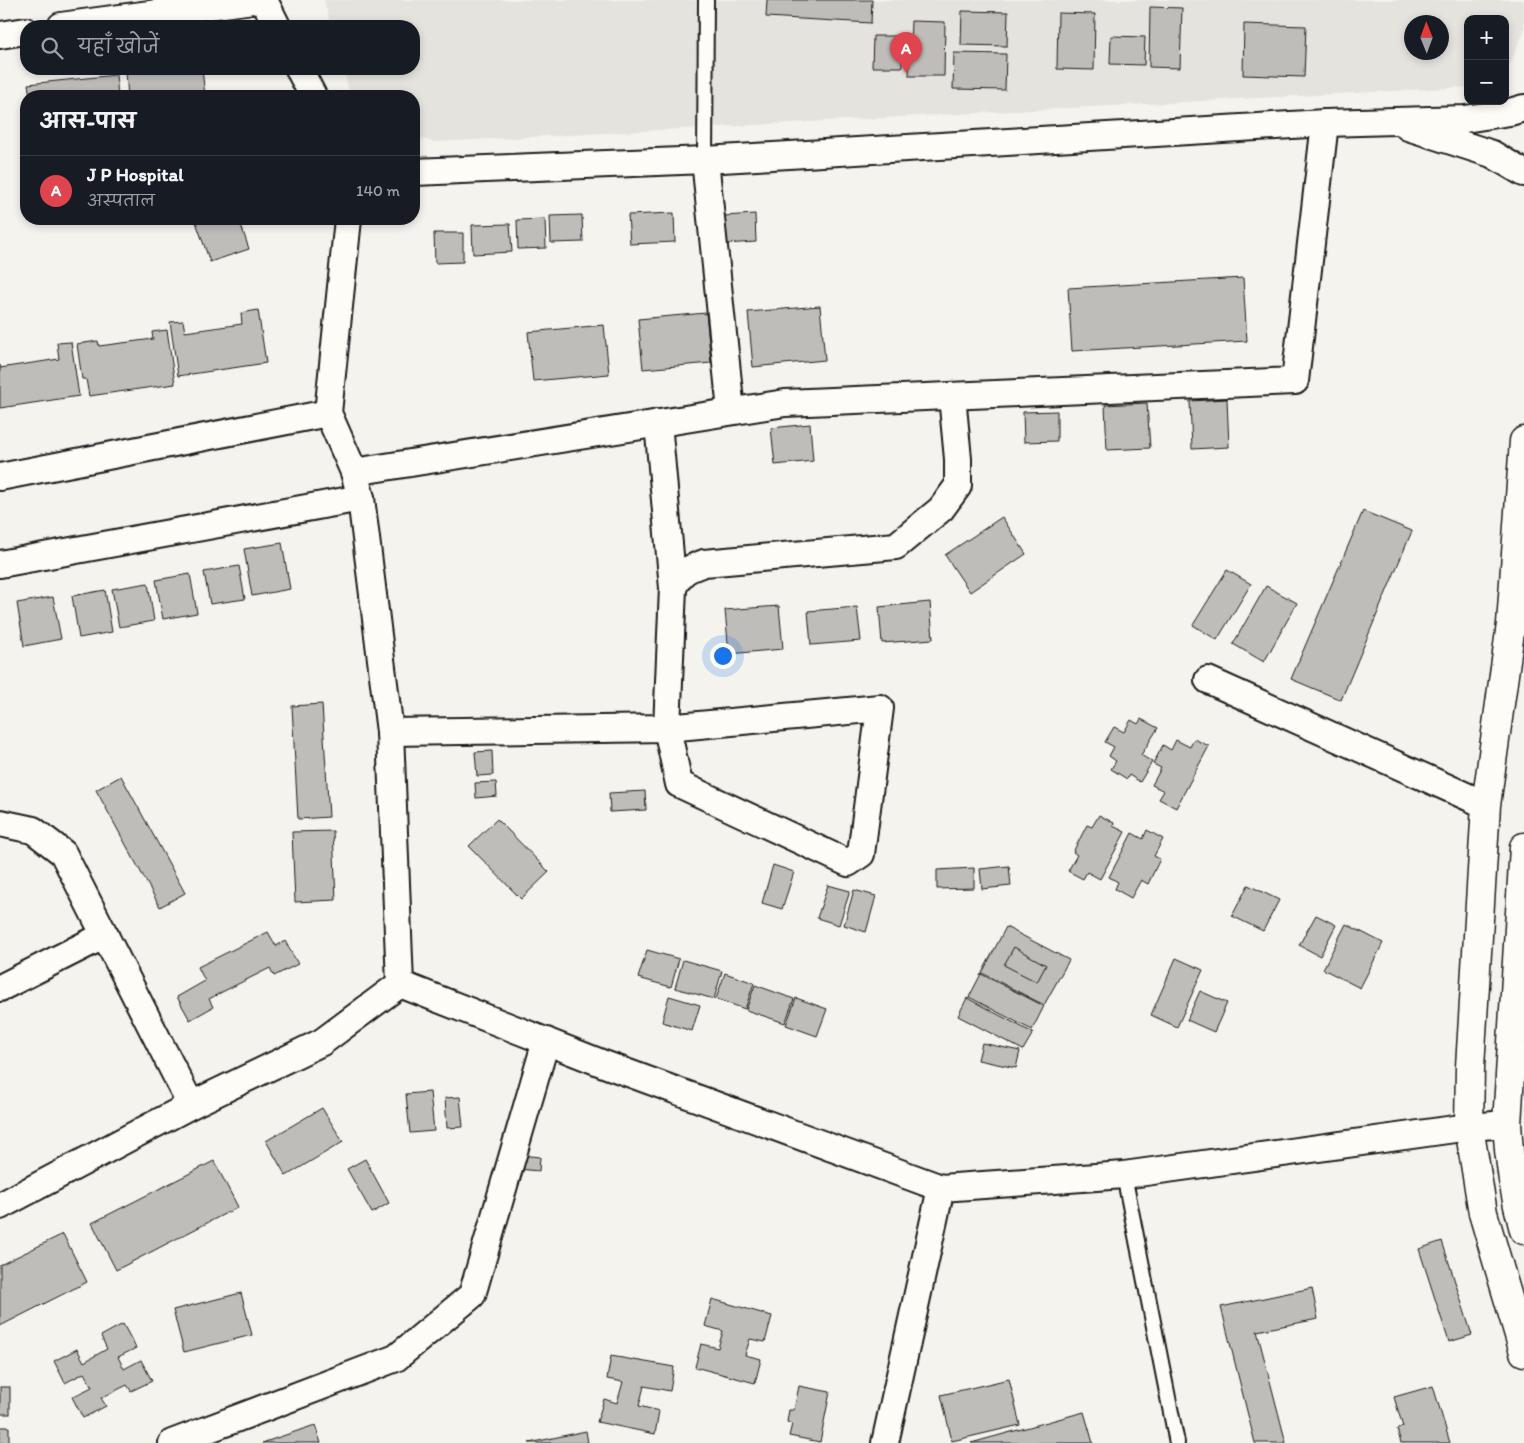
<!DOCTYPE html>
<html lang="hi">
<meta charset="utf-8">
<style>
:root{--surface:#171b24;--page:#20242c;--text:#f1f3f6;--muted:#9ea1a6;--line:#363941;--accent:#c8321e}
body{margin:0;font-family:Itim,"Playpen Sans Deva",sans-serif;background:var(--page);color:var(--text)}
.controls{position:absolute;right:15px;top:15px;display:grid;overflow:hidden;border-radius:10px;box-shadow:0 2px 8px #0003}
.controls button{width:45px;height:45px;display:grid;place-items:center;padding:0;border:0;border-bottom:1px solid var(--line);background:var(--surface);color:var(--text);font:25px sans-serif}
.compass{position:absolute;left:1404px;top:15px;width:45px;height:45px;border-radius:50%;background:var(--surface);box-shadow:0 2px 8px #0003;rotate:359deg}
.you{position:absolute;left:722px;top:655px;width:18px;height:18px;margin:-12px;border:4px solid #fff;border-radius:50%;background:#1a73e8;box-shadow:0 0 0 8px #1a73e833}
.badge{display:grid;place-items:center;width:32px;height:32px;border-radius:50%;background:var(--accent);color:#fff;font-size:16px;font-weight:700}
.pin{position:absolute;translate:-50% -41px;filter:drop-shadow(0 1px 2px #0008)}
.pin::after{content:'';position:absolute;top:26px;width:18px;height:15px;background:inherit;clip-path:polygon(0 0,100% 0,50% 100%)}
.list{margin:0;padding:0;list-style:none}
h2{display:flex;justify-content:space-between;align-items:center;height:65px;margin:0;padding:0 20px;font-size:21px}
h2 small{font-size:16px;font-weight:400;color:var(--muted)}
.list li{display:grid;grid-template-columns:32px 1fr auto;gap:15px;align-items:center;box-sizing:border-box;height:70px;padding:0 20px;border-top:1px solid var(--line)}
.list b{display:block;font-size:19px;white-space:nowrap}
.list p{margin:0;font-size:16px;white-space:nowrap;color:var(--muted)}
.list em{font-size:16px;font-style:normal;color:var(--muted)}
.icon{flex:none;width:28px;height:28px;fill:none;stroke:currentColor;stroke-width:2;stroke-linecap:round;stroke-linejoin:round}
.map{position:relative;flex:none;width:1524px;height:1443px;overflow:hidden}
.search{position:absolute;background:var(--surface);box-shadow:0 2px 8px #0003;left:20px;top:20px;width:400px;height:55px;display:flex;align-items:center;gap:12px;box-sizing:border-box;padding:0 18px;border-radius:20px;color:var(--muted);font-size:19px}
.panel{position:absolute;background:var(--surface);box-shadow:0 2px 8px #0003;left:20px;top:90px;width:400px;height:135px;border-radius:20px}
.map>svg:first-child{display:block}
.built{fill:#e4e3de;fill-rule:evenodd}
.building{fill:#bebdba;stroke:#1c1c1c}
.lines{fill:none;stroke-linecap:round;stroke-linejoin:round}
.lane-casing{stroke:#1c1c1c;stroke-width:18}
.street-casing{stroke:#1c1c1c;stroke-width:30}
.secondary-casing{stroke:#1c1c1c;stroke-width:31}
.lane{stroke:#fdfcf7;stroke-width:14}
.street{stroke:#fdfcf7;stroke-width:26}
.secondary{stroke:#fdfcf7;stroke-width:28}
</style>
<div class="map">
<svg width="1524" height="1443" viewBox="0 0 1524 1443">
<rect width="100%" height="100%" fill="#f4f3ee"/>
<filter id="ink" filterUnits="userSpaceOnUse"><feTurbulence type="fractalNoise" baseFrequency=".02" numOctaves="2"/><feDisplacementMap in="SourceGraphic" scale="10" xChannelSelector="R" yChannelSelector="G"/><feConvolveMatrix kernelMatrix="1 2 1 2 8 2 1 2 1" color-interpolation-filters="sRGB"/></filter>
<g filter="url(#ink)">
<path class="built" d="M 324,0 L 1524,0 L 1524,31 L 1505,76 L 1505,19 L 1468,19 L 1468,87 L 434,142 L 414,137 L 414,96 L 351,96 L 343,69 L 414,69 L 414,26 L 331,26 ZM 1412,22 L 1442,22 L 1442,52 L 1412,52 Z"/>
<g class="building">
<polygon points="767,0 872,0 871,23 766,17"/>
<polygon points="1150,7 1182,8 1180,68 1149,67"/>
<polygon points="962,11 1008,12 1007,46 961,45"/>
<polygon points="1058,13 1095,14 1094,70 1057,69"/>
<polygon points="911,21 945,22 944,76 909,76"/>
<polygon points="1244,24 1306,26 1304,77 1243,75"/>
<polygon points="873,36 903,36 902,67 872,67"/>
<polygon points="1111,36 1145,37 1144,65 1110,64"/>
<polygon points="954,53 1006,54 1005,90 953,89"/>
<polygon points="164,69 202,69 205,96 128,96 126,73"/>
<polygon points="116,75 118,96 30,96 28,84"/>
<polygon points="674,213 675,242 630,244 628,215"/>
<polygon points="755,214 756,242 725,244 724,216"/>
<polygon points="582,215 583,242 551,243 550,216"/>
<polygon points="195,219 239,219 249,249 210,262"/>
<polygon points="545,219 546,248 518,249 517,220"/>
<polygon points="510,224 512,252 473,254 472,225"/>
<polygon points="434,233 463,233 463,262 435,263"/>
<polygon points="1243,278 1247,341 1072,351 1068,288"/>
<polygon points="820,306 825,360 753,367 748,312"/>
<polygon points="258,310 266,363 178,376 170,322 183,321 185,332 242,324 241,313"/>
<polygon points="706,313 711,363 643,369 638,319"/>
<polygon points="604,325 609,374 533,381 528,332"/>
<polygon points="167,330 175,384 89,396 86,379 82,379 77,344 98,341 99,346 153,339 152,332"/>
<polygon points="71,342 79,396 0,408 0,365 0,368 59,359 57,343"/>
<polygon points="1227,399 1229,447 1192,449 1190,401"/>
<polygon points="1147,403 1150,448 1107,450 1105,405"/>
<polygon points="1057,411 1057,441 1024,442 1023,412"/>
<polygon points="810,424 813,461 775,465 771,428"/>
<polygon points="1363,511 1412,531 1341,700 1291,679"/>
<polygon points="1002,517 1026,554 970,592 945,555"/>
<polygon points="282,543 290,589 252,596 244,549"/>
<polygon points="239,566 245,599 210,604 204,572"/>
<polygon points="1227,570 1251,584 1217,640 1193,625"/>
<polygon points="190,574 197,613 163,619 156,580"/>
<polygon points="148,583 154,621 119,627 112,589"/>
<polygon points="1266,586 1297,603 1264,662 1233,644"/>
<polygon points="105,590 112,632 79,638 72,596"/>
<polygon points="53,597 61,639 24,646 17,603"/>
<polygon points="930,602 933,639 882,643 879,607"/>
<polygon points="779,606 783,649 729,654 725,610"/>
<polygon points="857,607 861,641 811,645 808,611"/>
<polygon points="322,704 329,817 298,819 292,706"/>
<polygon points="1141,719 1158,728 1141,755 1152,762 1140,782 1129,775 1127,779 1111,769 1116,761 1109,756 1114,747 1105,742 1114,727 1124,732 1131,720 1138,724"/>
<polygon points="1194,739 1209,746 1176,808 1159,799 1164,791 1152,785 1161,768 1153,764 1163,745 1171,750 1176,740 1190,747"/>
<polygon points="492,751 493,775 477,776 475,752"/>
<polygon points="121,776 185,893 160,907 96,790"/>
<polygon points="496,782 497,796 476,798 475,783"/>
<polygon points="645,791 646,810 610,812 609,793"/>
<polygon points="1099,815 1114,823 1113,826 1125,832 1100,879 1087,872 1083,879 1068,871 1077,855 1073,852 1087,825 1092,827"/>
<polygon points="497,819 549,872 521,899 469,846"/>
<polygon points="1147,830 1163,839 1154,856 1160,859 1148,884 1141,880 1131,898 1115,889 1118,882 1109,877 1132,833 1143,839"/>
<polygon points="333,831 336,900 295,902 292,832"/>
<polygon points="773,865 794,872 782,909 762,903"/>
<polygon points="1009,866 1011,886 982,889 980,869"/>
<polygon points="974,868 974,888 937,889 937,870"/>
<polygon points="828,885 850,891 839,925 817,918"/>
<polygon points="1248,885 1279,900 1263,931 1232,916"/>
<polygon points="854,890 876,896 866,932 844,925"/>
<polygon points="1316,915 1336,925 1320,956 1299,945"/>
<polygon points="1346,924 1383,943 1360,988 1323,969"/>
<polygon points="1006,927 1069,960 1044,1005 982,973"/>
<polygon points="268,932 276,946 285,941 298,964 274,976 270,968 222,992 209,999 213,1007 190,1020 177,997 205,981 198,967"/>
<polygon points="1014,947 1046,965 1037,982 1004,965"/>
<polygon points="647,950 679,959 671,987 638,978"/>
<polygon points="1176,958 1203,970 1177,1027 1151,1015"/>
<polygon points="683,960 722,971 714,999 675,988"/>
<polygon points="725,973 754,983 745,1009 716,999"/>
<polygon points="981,974 1044,1006 1032,1030 969,997"/>
<polygon points="755,985 794,999 785,1023 746,1010"/>
<polygon points="1200,991 1227,1003 1214,1032 1187,1020"/>
<polygon points="669,996 700,1005 692,1031 662,1022"/>
<polygon points="796,998 827,1009 817,1036 786,1025"/>
<polygon points="967,998 1033,1033 1023,1050 958,1016"/>
<polygon points="982,1043 1020,1051 1016,1068 978,1060"/>
<polygon points="430,1092 434,1131 410,1133 406,1094"/>
<polygon points="460,1097 463,1127 447,1128 445,1098"/>
<polygon points="322,1108 343,1142 286,1176 266,1141"/>
<polygon points="519,1155 540,1157 539,1171 518,1169"/>
<polygon points="365,1159 389,1203 372,1213 347,1169"/>
<polygon points="214,1161 238,1207 116,1270 92,1223"/>
<polygon points="63,1234 87,1282 0,1326 0,1265"/>
<polygon points="1442,1241 1472,1335 1449,1342 1419,1249"/>
<polygon points="1312,1288 1318,1319 1257,1331 1286,1443 1255,1443 1221,1307"/>
<polygon points="241,1293 252,1335 184,1352 173,1310"/>
<polygon points="712,1299 772,1316 765,1342 750,1339 745,1355 761,1359 755,1383 695,1367 701,1344 718,1348 723,1331 705,1326"/>
<polygon points="123,1324 136,1348 118,1357 124,1369 141,1360 152,1381 131,1391 127,1385 101,1398 106,1406 83,1418 72,1397 92,1387 84,1373 65,1383 54,1361 77,1349 84,1362 107,1349 101,1336"/>
<polygon points="611,1356 674,1367 670,1391 644,1386 639,1406 659,1411 655,1434 597,1422 604,1399 617,1403 623,1382 607,1379"/>
<polygon points="1009,1379 1020,1425 952,1441 941,1395"/>
<polygon points="799,1386 830,1392 820,1442 789,1436 792,1424 787,1422 789,1410 794,1410"/>
<polygon points="1433,1386 1450,1443 1401,1443 1397,1429 1403,1427 1394,1397"/>
<rect x="0" y="1387" width="10" height="27"/>
<polygon points="1084,1412 1093,1443 971,1443"/>
<polygon points="315,1425 321,1443 262,1443"/>
<rect x="0" y="1427" width="9" height="16"/>
<polygon points="586,1431 588,1443 529,1443"/>
</g>
<g class="lines">
<g class="lane-casing">
<g id="lane">
<polyline points="705,160 706,0"/>
<polyline points="1124,1175 1177,1443"/>
</g>
</g>
<g class="street-casing">
<g id="street">
<polyline points="264,0 277,26"/>
<polyline points="61,26 253,0"/>
<polyline points="0,35 26,31"/>
<polyline points="299,69 313,96"/>
<polyline points="1408,127 1492,154 1524,173"/>
<polyline points="705,160 731,411"/>
<polyline points="414,172 705,160 1325,123 1465,119 1510,112 1524,108"/>
<polyline points="348,219 328,413 354,472 361,498 390,732 400,984"/>
<polyline points="354,472 785,403 1295,381 1325,123"/>
<polyline points="0,477 328,413"/>
<polyline points="0,564 361,498"/>
<path d="M 673,588 C 681,571 687,569 704,563 L 896,546 L 941,509 L 958,486 L 958,459 L 952,396"/>
<polyline points="1208,680 1486,805"/>
<polyline points="390,732 667,728 880,708 861,854 848,863 679,784 667,728 673,588 658,423"/>
<polyline points="0,823 33,830 63,853 191,1105"/>
<polyline points="0,988 105,935"/>
<polyline points="0,1206 191,1105 322,1042 400,984 604,1064 941,1188 1124,1175 1469,1127 1507,1124"/>
<polyline points="172,1443 396,1358 472,1295 546,1041"/>
<polyline points="885,1443 941,1188"/>
</g>
</g>
<g class="secondary-casing">
<g id="secondary">
<polyline points="1524,441 1511,624 1486,805 1470,1067 1469,1127 1483,1213 1524,1352"/>
<path d="M 1524,847 L 1507,1124 C 1509,1161 1514,1194 1524,1230"/>
</g>
</g>
<use href="#lane" class="lane"/>
<use href="#street" class="street"/>
<use href="#secondary" class="secondary"/>
</g>
</g>
</svg>
<div class="controls">
<button>+</button>
<button>−</button>
</div>
<svg class="compass" viewBox="-18 -18 36 36"><path d="M0-13l5 13h-10z" fill="#e53935"/><path d="M0 13l5-13h-10z" fill="#9ea1a6"/></svg>
<div class="you"></div>
<div class="pin badge" style="left:906px;top:73px;background:#e0444e">A</div>
<div class="search"><svg class="icon" aria-label="search" viewBox="0 0 24 24"><circle cx="10" cy="10" r="6"/><path d="M15 15l6 6"/></svg>यहाँ खोजें</div>
<section class="panel">
<h2>आस-पास<small></small></h2>
<ul class="list">
<li><span class="badge" style="background:#e0444e">A</span><div><b>J P Hospital</b><p>अस्पताल</p></div><em>140 m</em></li>
</ul>
</section>
</div>
